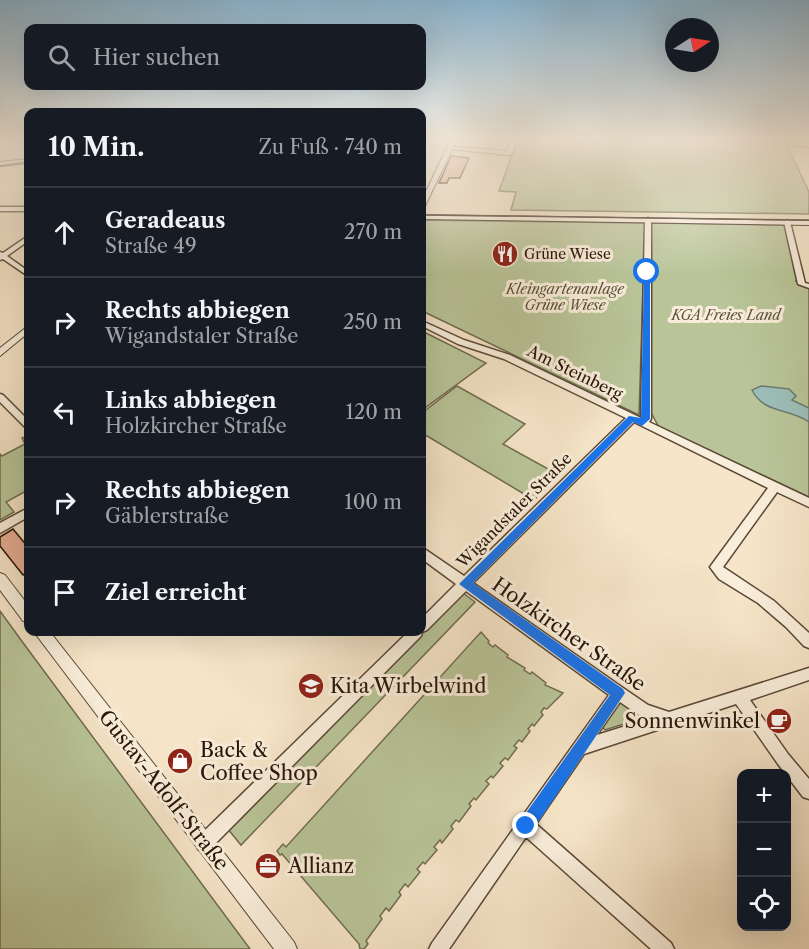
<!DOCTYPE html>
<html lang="de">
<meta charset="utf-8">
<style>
:root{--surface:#171b24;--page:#242831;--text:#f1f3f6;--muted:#9ea1a6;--line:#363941}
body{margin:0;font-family:"Libre Caslon Text",serif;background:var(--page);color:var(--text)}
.controls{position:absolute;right:18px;bottom:18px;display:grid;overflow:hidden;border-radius:12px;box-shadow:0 6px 24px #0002}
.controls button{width:54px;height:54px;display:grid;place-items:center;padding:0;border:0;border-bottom:2px solid var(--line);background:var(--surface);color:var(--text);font:30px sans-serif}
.compass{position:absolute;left:665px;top:18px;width:54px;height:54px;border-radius:50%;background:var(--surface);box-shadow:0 6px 24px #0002;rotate:78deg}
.stop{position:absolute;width:18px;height:18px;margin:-14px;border:4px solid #1a73e8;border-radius:50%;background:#fff}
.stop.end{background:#1a73e8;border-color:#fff;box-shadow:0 2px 6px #0008}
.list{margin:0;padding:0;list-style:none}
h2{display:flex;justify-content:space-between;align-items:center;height:78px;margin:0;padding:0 24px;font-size:26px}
h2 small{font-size:20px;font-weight:400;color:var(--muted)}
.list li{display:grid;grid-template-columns:39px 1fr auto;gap:18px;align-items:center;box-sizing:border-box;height:90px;padding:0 24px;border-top:2px solid var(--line)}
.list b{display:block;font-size:22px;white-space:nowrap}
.list p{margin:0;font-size:20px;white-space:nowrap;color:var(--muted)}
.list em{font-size:20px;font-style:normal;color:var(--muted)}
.icon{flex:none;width:33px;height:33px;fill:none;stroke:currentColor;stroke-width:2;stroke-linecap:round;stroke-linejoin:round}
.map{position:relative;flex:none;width:809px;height:949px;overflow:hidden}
.search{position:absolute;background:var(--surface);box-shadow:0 6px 24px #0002;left:24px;top:24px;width:402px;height:66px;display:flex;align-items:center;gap:15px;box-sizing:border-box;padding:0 21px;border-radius:12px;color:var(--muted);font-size:22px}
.panel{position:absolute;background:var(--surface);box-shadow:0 6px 24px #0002;left:24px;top:108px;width:402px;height:528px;border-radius:12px}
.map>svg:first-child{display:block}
.green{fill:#b9c599;stroke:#706c50;stroke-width:1.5}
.water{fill:#9dbfba;stroke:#6e7b72;stroke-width:1.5}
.building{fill:#e9ae94;stroke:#271407;stroke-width:1.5}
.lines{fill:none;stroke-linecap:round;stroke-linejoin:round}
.minor-casing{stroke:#5b4837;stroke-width:3}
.tertiary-casing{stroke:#5b4837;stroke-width:2}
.secondary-casing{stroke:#271407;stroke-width:2}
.primary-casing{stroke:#271407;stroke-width:2}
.minor{fill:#f9eedb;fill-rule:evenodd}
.tertiary{fill:#f9eedb;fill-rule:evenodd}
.secondary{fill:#f9eedb;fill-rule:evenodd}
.primary{fill:#f6e5c8;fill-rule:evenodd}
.tram{stroke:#271407;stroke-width:1.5}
.route{fill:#1a73e8}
.labels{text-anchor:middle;stroke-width:6;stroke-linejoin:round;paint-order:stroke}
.far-poi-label{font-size:14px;fill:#271407;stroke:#f9eedb;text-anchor:start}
.far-park-label{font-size:14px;font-style:italic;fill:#5a523a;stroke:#f9eedb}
.street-label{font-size:16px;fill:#271407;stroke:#f9eedb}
.near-street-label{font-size:20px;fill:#271407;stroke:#f9eedb}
.near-poi-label{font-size:20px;fill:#271407;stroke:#f9eedb;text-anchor:start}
</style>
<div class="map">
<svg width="809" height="949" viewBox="0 0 809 949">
<rect width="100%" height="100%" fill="#f6e5c8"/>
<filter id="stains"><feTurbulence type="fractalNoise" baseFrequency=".00333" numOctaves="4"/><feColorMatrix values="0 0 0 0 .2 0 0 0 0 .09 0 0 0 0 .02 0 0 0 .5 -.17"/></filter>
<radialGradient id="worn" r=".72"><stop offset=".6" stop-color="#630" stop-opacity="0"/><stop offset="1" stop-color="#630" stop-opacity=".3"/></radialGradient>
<g class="green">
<polygon points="517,141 785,141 809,192 809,214 511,210 516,192 499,191"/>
<polygon points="422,220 645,223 639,415 422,311"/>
<polygon points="651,223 786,225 798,280 796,281 809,288 809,497 659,427 650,411"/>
<polygon points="422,331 486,363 422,410"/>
<polygon points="457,386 525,424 503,444 559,475 534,500 422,433 422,413"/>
<polygon points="28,436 28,490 6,502 14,512 0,520 0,454 2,456 25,444 22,438"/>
<polygon points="463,593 475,602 241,845 227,828"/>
<polygon points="0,611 21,640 250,949 0,949"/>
<polygon points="481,632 489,641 488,643 493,647 495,645 508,655 507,657 525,668 524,670 530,674 532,672 546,683 545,685 563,693 547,709 544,708 541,712 543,715 534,726 532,724 528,729 530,731 522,742 519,740 514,746 517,748 508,760 505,758 500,763 503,766 493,778 491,776 486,781 489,784 476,800 474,798 469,804 471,806 459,822 456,820 451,826 453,829 442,843 440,840 434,847 437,850 425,864 423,862 417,869 420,872 408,887 405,884 399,892 401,895 389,911 386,908 380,916 382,919 366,941 368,944 364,949 360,949 359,944 282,854 280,855 277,851 283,844 286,847"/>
<polygon points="620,701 639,715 639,719 605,730 602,727"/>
</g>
<path class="water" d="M 761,386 L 789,389 L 796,396 L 792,400 L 809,408 L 809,422 C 789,408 764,414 752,390 Z"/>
<g class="building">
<polygon points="451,156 469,158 460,178 449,178 447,183 439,183"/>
<polygon points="13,529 28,547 28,572 23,575 0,546 0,537"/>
</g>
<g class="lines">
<g class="minor-casing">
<g id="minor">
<polygon points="511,141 516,141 512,153 509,155 452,149 455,147 507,151"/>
<polygon points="788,141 809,143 809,147 786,144"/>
<rect x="0" y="207" width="28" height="4"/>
<path d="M 648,218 L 651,220 L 651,419 L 649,422 L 809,498 L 809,507 L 777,492 L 723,567 L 774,601 L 809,633 L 809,648 L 804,646 L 786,627 L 758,603 L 719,579 L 710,567 L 768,488 L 634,422 L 473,583 L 623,688 L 648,705 L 669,712 L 809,668 L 809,680 L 750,700 L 788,754 L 809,779 L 809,799 L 803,797 L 778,764 L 736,704 L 584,754 L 536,824 L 671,943 L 674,949 L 651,949 L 526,837 L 449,949 L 429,949 L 432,943 L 609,695 L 466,591 L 427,630 L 422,632 L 421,636 L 210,849 L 204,851 L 198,849 L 196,843 L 198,837 L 408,632 L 422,632 L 422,618 L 456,584 L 422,559 L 422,548 L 426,550 L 464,576 L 626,418 L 504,359 L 458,344 L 422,326 L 422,321 L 464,340 L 510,355 L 641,418 L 645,220 ZM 620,702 L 639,715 L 648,719 L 597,735 Z"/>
<polygon points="787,220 790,222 805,283 809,284 809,288 798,284 784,222"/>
<polygon points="28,236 28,241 7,256 28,271 28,276 3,259 0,260 0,252 3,253"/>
<polygon points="0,394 3,395 28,420 28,428 25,427 0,402"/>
<polygon points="28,508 28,517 0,533 0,523"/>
</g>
</g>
<g class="tertiary-casing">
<g id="tertiary">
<polygon points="450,141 456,141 425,206 422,208 422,200"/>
<polygon points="28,326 28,333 0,356 0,348"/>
<polygon points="0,573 5,575 28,605 28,622 23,621 0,590"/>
<polygon points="34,632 50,632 294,942 297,949 274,949"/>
</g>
</g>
<g class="secondary-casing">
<polygon id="secondary" points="422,215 809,221 809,225 422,219"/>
</g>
<g class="primary-casing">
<polygon id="primary" points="28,159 28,163 0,166 0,162"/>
</g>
<use href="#minor" class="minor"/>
<use href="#tertiary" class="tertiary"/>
<use href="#secondary" class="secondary"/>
<use href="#primary" class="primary"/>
<g class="tram">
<polyline points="0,166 28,162"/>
<polyline points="422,215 809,220"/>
</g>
</g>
<linearGradient id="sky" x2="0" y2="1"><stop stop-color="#8ab8d6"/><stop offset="0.51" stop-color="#fbf3e6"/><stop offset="1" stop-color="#fbf3e6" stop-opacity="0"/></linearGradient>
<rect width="809" height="274" fill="url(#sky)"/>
<polygon class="route" points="647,270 650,272 650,419 642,426 633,422 473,583 623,689 625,693 532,831 526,833 521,831 519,826 521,820 610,695 459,584 629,416 641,418 644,272"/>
<defs>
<g id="restaurant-disc" transform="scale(1.35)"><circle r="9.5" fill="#8f2418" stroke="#f9eedb"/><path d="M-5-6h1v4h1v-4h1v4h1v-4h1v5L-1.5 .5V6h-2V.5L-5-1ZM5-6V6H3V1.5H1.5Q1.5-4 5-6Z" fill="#fff"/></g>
<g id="school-disc" transform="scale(1.35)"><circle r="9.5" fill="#8f2418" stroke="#f9eedb"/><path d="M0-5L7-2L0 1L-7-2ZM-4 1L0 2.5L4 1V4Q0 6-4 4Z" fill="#fff"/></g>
<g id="cafe-disc" transform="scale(1.35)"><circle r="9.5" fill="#8f2418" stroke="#f9eedb"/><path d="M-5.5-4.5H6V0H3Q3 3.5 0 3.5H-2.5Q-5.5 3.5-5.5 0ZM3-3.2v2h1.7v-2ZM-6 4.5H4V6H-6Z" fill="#fff"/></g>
<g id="shop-disc" transform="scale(1.35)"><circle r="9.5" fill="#8f2418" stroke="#f9eedb"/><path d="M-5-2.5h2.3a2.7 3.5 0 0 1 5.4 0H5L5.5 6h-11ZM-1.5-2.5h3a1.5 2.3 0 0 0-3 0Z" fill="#fff"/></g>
<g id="office-disc" transform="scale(1.35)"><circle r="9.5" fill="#8f2418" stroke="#f9eedb"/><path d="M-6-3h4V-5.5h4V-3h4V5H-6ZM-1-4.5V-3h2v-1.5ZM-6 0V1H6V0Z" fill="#fff"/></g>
</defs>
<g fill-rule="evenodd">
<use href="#restaurant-disc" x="505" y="254"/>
<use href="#school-disc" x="311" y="686"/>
<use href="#cafe-disc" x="779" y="721"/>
<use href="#shop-disc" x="180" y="761"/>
<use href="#office-disc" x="268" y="866"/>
</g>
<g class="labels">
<g class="far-poi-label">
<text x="524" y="259">Grüne Wiese</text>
</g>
<g class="far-park-label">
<text x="565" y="294">Kleingartenanlage<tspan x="565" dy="16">Grüne Wiese</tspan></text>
<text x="726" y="320">KGA Freies Land</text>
</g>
<g class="street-label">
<text transform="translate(575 372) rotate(26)" y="6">Am Steinberg</text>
<text transform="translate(514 510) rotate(-45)" y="6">Wigandstaler Straße</text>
</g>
<g class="near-street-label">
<text transform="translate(569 634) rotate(35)" y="7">Holzkircher Straße</text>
<text transform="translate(164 790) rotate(52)" y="7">Gustav-Adolf-Straße</text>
</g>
<g class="near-poi-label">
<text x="330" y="693">Kita Wirbelwind</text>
<text x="760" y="728" text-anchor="end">Sonnenwinkel</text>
<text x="200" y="757">Back &amp;<tspan x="200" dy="23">Coffee Shop</tspan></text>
<text x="288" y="873">Allianz</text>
</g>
</g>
<rect width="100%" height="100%" filter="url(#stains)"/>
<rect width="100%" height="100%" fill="url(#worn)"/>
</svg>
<div class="controls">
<button>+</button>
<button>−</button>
<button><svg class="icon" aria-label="locate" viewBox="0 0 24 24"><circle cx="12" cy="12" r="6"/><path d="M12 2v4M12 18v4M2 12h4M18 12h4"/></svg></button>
</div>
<svg class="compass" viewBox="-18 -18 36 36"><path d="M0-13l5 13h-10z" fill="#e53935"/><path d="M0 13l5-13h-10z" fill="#9ea1a6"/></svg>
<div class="stop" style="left:647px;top:272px"></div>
<div class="stop end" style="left:526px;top:826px"></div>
<div class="search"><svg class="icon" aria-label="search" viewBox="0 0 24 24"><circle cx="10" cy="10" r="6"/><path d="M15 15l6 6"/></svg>Hier suchen</div>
<section class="panel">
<h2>10 Min.<small>Zu Fuß · 740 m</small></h2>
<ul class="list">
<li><svg class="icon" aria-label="ahead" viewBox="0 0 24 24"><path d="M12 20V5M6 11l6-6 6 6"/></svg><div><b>Geradeaus</b><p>Straße 49</p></div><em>270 m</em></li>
<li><svg class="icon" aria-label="right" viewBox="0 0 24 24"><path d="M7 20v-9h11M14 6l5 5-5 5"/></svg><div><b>Rechts abbiegen</b><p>Wigandstaler Straße</p></div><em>250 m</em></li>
<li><svg class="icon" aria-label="left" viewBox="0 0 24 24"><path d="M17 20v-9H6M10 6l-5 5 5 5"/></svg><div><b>Links abbiegen</b><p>Holzkircher Straße</p></div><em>120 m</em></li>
<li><svg class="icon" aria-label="right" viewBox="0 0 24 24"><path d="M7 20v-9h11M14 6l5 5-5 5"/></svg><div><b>Rechts abbiegen</b><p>Gäblerstraße</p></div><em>100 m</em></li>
<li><svg class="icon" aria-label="arrive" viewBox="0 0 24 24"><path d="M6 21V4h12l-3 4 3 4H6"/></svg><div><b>Ziel erreicht</b></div></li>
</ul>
</section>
</div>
